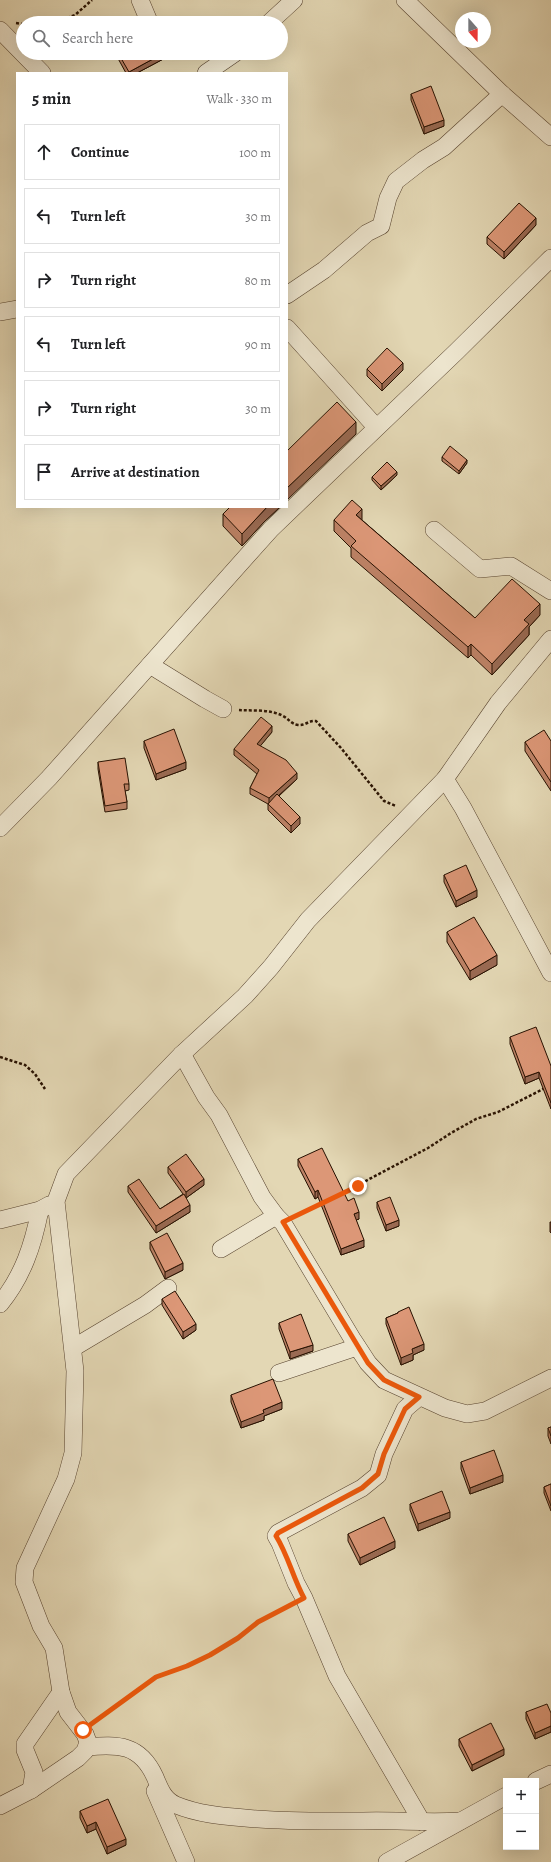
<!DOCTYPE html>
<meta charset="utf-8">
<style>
:root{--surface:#fff;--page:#f6f6f6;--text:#202124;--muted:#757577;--line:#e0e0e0}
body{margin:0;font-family:Alegreya,serif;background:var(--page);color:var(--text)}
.controls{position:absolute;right:12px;bottom:12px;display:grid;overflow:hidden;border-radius:0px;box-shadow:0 4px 16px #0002}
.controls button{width:36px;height:36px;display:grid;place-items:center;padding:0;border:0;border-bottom:1px solid var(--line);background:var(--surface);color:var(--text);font:20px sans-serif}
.compass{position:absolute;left:455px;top:12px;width:36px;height:36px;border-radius:50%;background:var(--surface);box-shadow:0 4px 16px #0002;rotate:159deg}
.stop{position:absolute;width:12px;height:12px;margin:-9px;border:3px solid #ea580c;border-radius:50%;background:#fff}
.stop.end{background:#ea580c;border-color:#fff;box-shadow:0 1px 4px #0008}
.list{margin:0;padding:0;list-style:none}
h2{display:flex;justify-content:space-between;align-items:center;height:52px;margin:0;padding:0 16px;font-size:17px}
h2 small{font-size:13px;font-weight:400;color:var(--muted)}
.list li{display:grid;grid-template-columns:26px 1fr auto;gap:12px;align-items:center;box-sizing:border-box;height:56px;margin:0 8px 8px;padding:0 8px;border:1px solid var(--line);border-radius:0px}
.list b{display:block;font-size:15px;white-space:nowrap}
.list em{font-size:13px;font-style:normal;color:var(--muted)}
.icon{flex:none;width:22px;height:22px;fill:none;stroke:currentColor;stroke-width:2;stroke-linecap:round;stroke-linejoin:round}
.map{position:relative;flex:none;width:551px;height:1862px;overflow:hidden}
.search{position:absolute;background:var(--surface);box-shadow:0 4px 16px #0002;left:16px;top:16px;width:272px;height:44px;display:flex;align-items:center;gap:10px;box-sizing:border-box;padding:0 14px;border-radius:22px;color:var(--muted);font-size:15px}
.panel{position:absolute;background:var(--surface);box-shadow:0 4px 16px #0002;left:16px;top:72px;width:272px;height:436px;border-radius:0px}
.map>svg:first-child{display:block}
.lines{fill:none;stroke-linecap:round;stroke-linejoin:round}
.minor-casing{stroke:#56422e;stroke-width:18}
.path{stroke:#271101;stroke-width:2.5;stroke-dasharray:3 2;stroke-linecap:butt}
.minor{stroke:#ede5ce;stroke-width:17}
.wall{fill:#bd8266;stroke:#271101}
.shaded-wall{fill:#9a6a53;stroke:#271101}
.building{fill:#dc9777;stroke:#271101}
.route{stroke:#ea580c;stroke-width:5}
</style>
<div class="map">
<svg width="551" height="1862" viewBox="0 0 551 1862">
<rect width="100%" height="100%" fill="#e3d7b4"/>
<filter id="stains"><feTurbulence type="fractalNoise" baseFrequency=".005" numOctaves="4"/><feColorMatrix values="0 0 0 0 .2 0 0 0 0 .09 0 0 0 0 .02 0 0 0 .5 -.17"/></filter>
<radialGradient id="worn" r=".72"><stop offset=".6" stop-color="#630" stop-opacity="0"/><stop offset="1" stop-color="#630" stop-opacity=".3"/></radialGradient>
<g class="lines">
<g class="minor-casing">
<g id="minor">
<polyline points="140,0 148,19"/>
<polyline points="405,0 502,94 551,137"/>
<polyline points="269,23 294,0"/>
<polyline points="0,30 42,73"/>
<polyline points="206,73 235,53"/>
<polyline points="287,295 324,270 367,233 381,226 388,198 396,181 423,160 444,147 502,94"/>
<polyline points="1,312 17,309"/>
<polyline points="287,328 376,427"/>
<polyline points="434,530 480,569 511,566 551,591"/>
<polyline points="150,665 205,699 223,709"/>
<polyline points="445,779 463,808 551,973"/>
<polyline points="0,828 49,778 271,529 456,352 551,258"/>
<polyline points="182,1054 206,1097 219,1115 262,1197 276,1216 283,1223 353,1340 368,1363 384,1380 445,1408 467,1414 485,1411 551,1378"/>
<polyline points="0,1220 40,1210 49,1205"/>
<polyline points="221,1249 276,1216"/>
<path d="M 0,1304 C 23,1276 33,1245 40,1210"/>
<polyline points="73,1348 145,1305 168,1288"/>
<polyline points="279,1373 357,1347"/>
<polyline points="419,1397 405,1409 384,1454 378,1475 362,1488 278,1533 276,1536 280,1543 296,1583 304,1598 337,1676 422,1822"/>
<path d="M 87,1747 C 118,1744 140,1744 155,1777 C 160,1789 164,1800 176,1805 C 198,1814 221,1816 245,1818 C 284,1822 323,1821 363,1821 C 395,1820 428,1823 460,1821"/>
<polyline points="536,1781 551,1774"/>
<polyline points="31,1790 34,1772 25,1750 25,1744 61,1692"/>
<polyline points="155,1791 186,1862"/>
<polyline points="0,1806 31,1790 78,1758 85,1751 88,1742 85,1734 68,1712 61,1692 54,1648 41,1626 24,1582 25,1568 66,1479 73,1453 75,1371 56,1201 66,1174 182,1054 245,996 271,967 308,920 445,779 498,703 551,639"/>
<polyline points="387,1862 506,1796"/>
</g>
</g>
<g class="path">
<polyline points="16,23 23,24"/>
<polyline points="53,23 75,15 92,0"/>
<path d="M 239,710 C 253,711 270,709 283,716 C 289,719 291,724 298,725 C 305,726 309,720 316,721 L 341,748 L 384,801 L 396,806"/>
<polyline points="0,1057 25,1065 35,1074 45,1089"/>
<polyline points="343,1193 428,1148 451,1133 476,1119 498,1112 551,1085"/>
<polyline points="298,1215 324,1202"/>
<polyline points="96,1721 156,1677 187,1666 210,1655 238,1638 258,1622 290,1605"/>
</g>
<use href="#minor" class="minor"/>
</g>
<g class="wall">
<polygon points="115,53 173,53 169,56 137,73 126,73"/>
<polygon points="411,94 444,126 424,134 411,100"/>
<polygon points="536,225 504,259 487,244 487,237"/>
<polygon points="367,369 403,370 382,391 367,376"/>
<polygon points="442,457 467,463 459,474 442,461"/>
<polygon points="397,475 381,490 372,480 372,477"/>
<polygon points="230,507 280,507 264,522 242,546 223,526 223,514"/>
<polygon points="334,520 362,520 475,618 540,615 529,627 529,635 492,675 471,655 468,658 351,557 351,548 334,531"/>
<polygon points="272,732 260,746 297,779 279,796 300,824 291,833 268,810 268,804 250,794 250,788 257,774 234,755 234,749"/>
<polygon points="144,741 186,769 156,780 144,748"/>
<polygon points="551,741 551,791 525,751 525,742"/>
<polygon points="98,762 129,784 129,790 125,791 127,802 127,809 105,812 98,769"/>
<polygon points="444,875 477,897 456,907 444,882"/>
<polygon points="447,932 497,965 470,980 447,942"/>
<polygon points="510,1037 551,1066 551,1109 539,1078 525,1084 510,1044"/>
<polygon points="298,1159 348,1201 359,1219 356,1220 364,1247 341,1255 318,1197 315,1199 298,1166"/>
<polygon points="168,1167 204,1185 186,1198 184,1195 190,1212 156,1233 128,1192 128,1186 160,1209 183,1194 168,1173"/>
<polygon points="377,1202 399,1226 386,1231 377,1208"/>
<polygon points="550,1222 551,1222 551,1233 550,1232"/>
<polygon points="150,1242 183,1270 165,1279 150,1249"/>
<polygon points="162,1299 196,1330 183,1339 162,1305"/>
<polygon points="398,1312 424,1350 413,1355 413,1360 401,1365 386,1324 386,1318 398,1313"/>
<polygon points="279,1323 313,1351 290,1359 279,1329"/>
<polygon points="231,1395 282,1409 264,1416 264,1420 241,1428 231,1402"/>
<polygon points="551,1427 551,1444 548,1436 548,1428"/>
<polygon points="461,1462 503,1482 470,1494 461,1469"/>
<polygon points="551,1484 551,1511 544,1493 544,1487"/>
<polygon points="410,1504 450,1518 418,1531 410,1510"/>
<polygon points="348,1534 395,1548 360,1565 348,1541"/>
<polygon points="526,1712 551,1713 551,1732 535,1739 526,1719"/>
<polygon points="459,1739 504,1755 472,1771 459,1746"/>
<polygon points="80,1811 126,1845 107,1854 96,1829 87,1833 80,1818"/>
</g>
<g class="shaded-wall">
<polygon points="164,53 173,53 169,56 137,73 129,73 129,72"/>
<polygon points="444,120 444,126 424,134 424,127"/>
<polygon points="536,218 536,225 504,259 504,252"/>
<polygon points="403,363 403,370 382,391 382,384"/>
<polygon points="356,422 356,434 287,500 287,488"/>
<polygon points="467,460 467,463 459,474 459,471"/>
<polygon points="397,472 397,475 381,490 381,486"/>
<polygon points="267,507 280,507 264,522 242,546 242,534"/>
<polygon points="362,509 362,520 356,515"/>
<polygon points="540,604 540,615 529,627 529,635 492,675 492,664 524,620"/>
<polygon points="471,644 471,655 468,658 468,647"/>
<polygon points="272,726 272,732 257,750 257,744"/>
<polygon points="186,762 186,769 156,780 156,774"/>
<polygon points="297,773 297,779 269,804 269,798"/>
<polygon points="300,817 300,824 291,833 291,826"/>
<polygon points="477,890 477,897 456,907 456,901"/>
<polygon points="497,955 497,965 470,980 470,971"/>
<polygon points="539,1072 539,1078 525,1084 525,1077"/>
<polygon points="204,1179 204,1185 186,1198 186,1192"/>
<polygon points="318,1190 318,1197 315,1199 315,1192"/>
<polygon points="190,1205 190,1212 156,1233 156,1226"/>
<polygon points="359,1212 359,1219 354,1221 354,1214"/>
<polygon points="399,1220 399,1226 386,1231 386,1225"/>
<polygon points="364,1240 364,1247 341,1255 341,1249"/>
<polygon points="183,1263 183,1270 165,1279 165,1272"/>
<polygon points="196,1324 196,1330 183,1339 183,1332"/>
<polygon points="424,1344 424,1350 413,1355 413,1360 401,1365 401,1358 412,1349"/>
<polygon points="313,1345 313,1351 290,1359 290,1352"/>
<polygon points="282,1402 282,1409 264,1416 264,1420 241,1428 241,1422 263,1410"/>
<polygon points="503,1475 503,1482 470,1494 470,1488"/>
<polygon points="450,1512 450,1518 418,1531 418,1524"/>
<polygon points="395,1541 395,1548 360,1565 360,1558"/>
<polygon points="551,1726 551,1732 535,1739 535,1733"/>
<polygon points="504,1749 504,1755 472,1771 472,1765"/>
<polygon points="96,1822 96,1829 87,1833 87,1826"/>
<polygon points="126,1839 126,1845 107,1854 107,1847"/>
</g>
<g class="building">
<polygon points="118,53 164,53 129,72"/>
<polygon points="431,86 444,120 424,127 411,94"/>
<polygon points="519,203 536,218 504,252 487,237"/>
<polygon points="387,348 403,363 382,384 367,369"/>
<polygon points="337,402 356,422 287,488 287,451"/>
<polygon points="450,446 467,460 459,471 442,457"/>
<polygon points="387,462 397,472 381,486 372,477"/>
<polygon points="352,500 362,509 356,515 475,618 512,579 540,604 524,620 529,624 492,664 471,644 468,647 351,546 356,541 334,520"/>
<polygon points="230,507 267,507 242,534 223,514"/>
<polygon points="261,717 272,726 257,744 286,760 297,773 269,798 250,788 259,770 234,749"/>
<polygon points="174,729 186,762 156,774 144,741"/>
<polygon points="544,730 551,741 551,782 525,742"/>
<polygon points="125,758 129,784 124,784 127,802 105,806 98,762"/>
<polygon points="277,794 300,817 291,826 268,804"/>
<polygon points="466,865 477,890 456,901 444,875"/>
<polygon points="474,917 497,955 470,971 447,932"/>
<polygon points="536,1027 551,1066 551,1103 539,1072 525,1077 510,1037"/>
<polygon points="322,1148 348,1201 354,1198 359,1212 354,1214 364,1240 341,1249 318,1190 315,1192 298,1159"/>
<polygon points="186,1154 204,1179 186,1192 168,1167"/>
<polygon points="139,1179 160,1209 184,1194 190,1205 156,1226 128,1186"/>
<polygon points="390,1197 399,1220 386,1225 377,1202"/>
<polygon points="167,1233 183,1263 165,1272 150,1242"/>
<polygon points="175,1291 196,1324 183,1332 162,1299"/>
<polygon points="409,1307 424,1344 412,1349 413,1353 401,1358 386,1318 398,1313 398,1312"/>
<polygon points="301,1314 313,1345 290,1352 279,1323"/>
<polygon points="273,1379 282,1402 263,1410 264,1413 241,1422 231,1395"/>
<polygon points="551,1427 551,1436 548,1428"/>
<polygon points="494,1450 503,1475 470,1488 461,1462"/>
<polygon points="551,1484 551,1506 544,1487"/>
<polygon points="442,1491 450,1512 418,1524 410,1504"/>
<polygon points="384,1517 395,1541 360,1558 348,1534"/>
<polygon points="547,1704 551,1713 551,1726 535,1733 526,1712"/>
<polygon points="491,1723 504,1749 472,1765 459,1739"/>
<polygon points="108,1799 126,1839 107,1847 96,1822 87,1826 80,1811"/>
</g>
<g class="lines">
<path class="route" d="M 83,1730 L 156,1677 L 187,1666 L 210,1655 L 238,1638 L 258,1622 L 304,1598 C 293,1578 288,1555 276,1536 L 278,1533 L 362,1488 L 378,1474 L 384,1454 L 405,1409 L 419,1397 L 384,1380 L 368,1363 L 283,1222 L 358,1186"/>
</g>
<rect width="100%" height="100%" filter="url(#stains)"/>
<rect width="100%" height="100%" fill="url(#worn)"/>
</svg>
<div class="controls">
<button>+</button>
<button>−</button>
</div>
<svg class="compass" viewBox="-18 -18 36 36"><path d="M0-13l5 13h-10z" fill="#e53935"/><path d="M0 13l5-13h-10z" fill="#757577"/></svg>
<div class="stop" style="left:83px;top:1730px"></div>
<div class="stop end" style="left:358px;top:1186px"></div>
<div class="search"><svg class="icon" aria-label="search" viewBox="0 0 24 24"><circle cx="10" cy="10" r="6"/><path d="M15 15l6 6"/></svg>Search here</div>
<section class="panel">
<h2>5 min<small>Walk · 330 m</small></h2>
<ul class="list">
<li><svg class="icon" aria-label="ahead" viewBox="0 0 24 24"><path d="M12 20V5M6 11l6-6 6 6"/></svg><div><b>Continue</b></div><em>100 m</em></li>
<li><svg class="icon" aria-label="left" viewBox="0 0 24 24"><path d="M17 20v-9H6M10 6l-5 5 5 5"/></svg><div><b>Turn left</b></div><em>30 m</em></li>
<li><svg class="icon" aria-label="right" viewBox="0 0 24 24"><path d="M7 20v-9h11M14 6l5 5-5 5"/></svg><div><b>Turn right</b></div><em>80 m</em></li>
<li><svg class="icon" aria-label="left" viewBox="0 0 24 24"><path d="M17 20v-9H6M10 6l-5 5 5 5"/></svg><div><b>Turn left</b></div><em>90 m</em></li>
<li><svg class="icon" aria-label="right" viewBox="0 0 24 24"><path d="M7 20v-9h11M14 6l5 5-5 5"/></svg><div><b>Turn right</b></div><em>30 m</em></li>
<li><svg class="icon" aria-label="arrive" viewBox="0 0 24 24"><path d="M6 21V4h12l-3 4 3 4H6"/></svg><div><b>Arrive at destination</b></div></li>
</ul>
</section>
</div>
